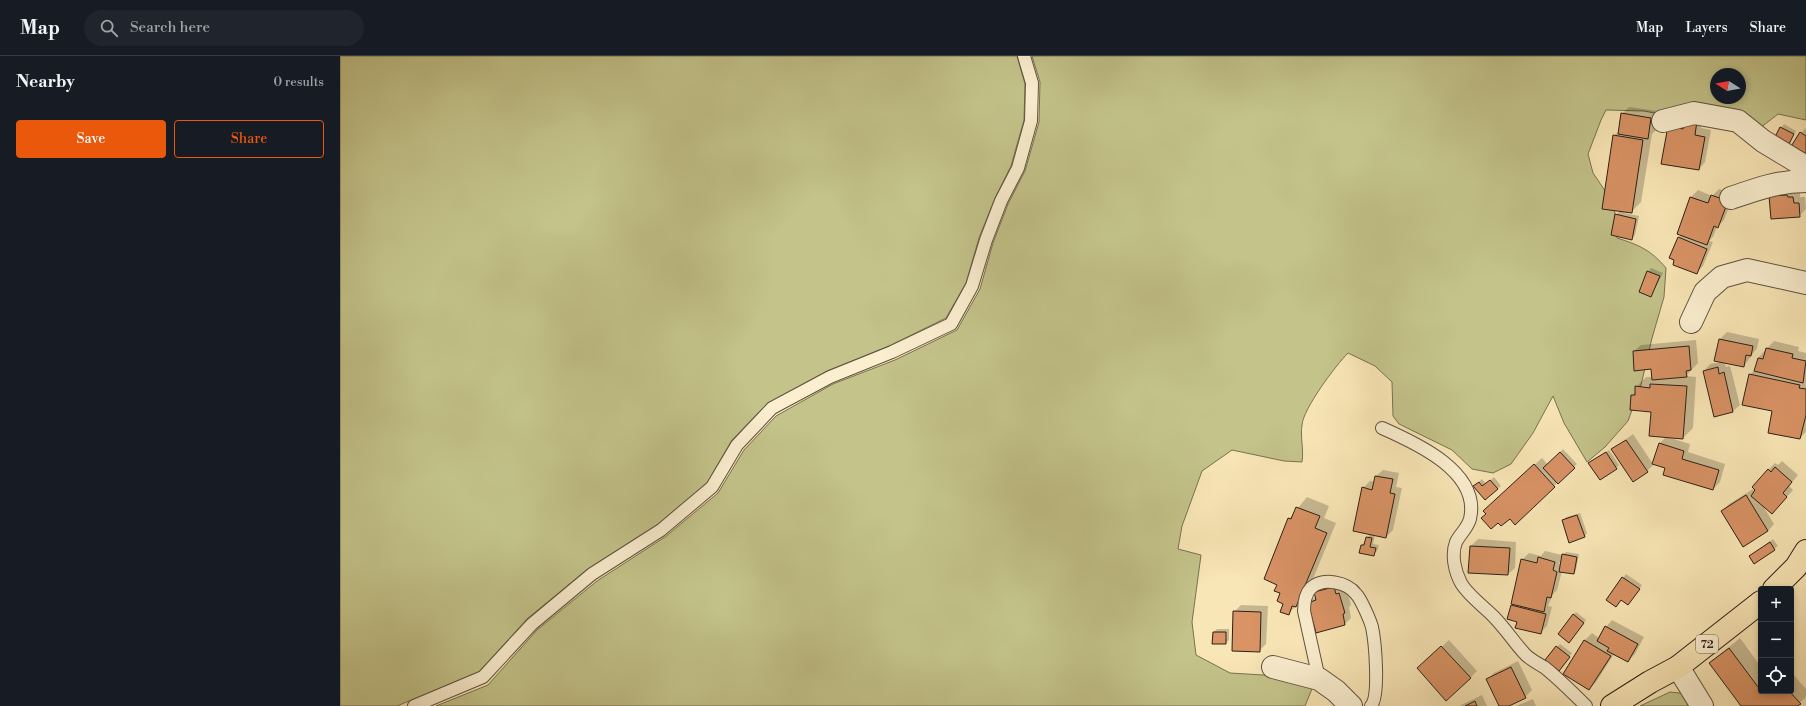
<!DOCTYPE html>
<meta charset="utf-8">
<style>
:root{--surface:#171b24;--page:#20242c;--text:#f1f3f6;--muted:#9ea1a6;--line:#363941;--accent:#ea580c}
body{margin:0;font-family:"Libre Bodoni",serif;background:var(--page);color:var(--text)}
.controls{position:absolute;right:12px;bottom:12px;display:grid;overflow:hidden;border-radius:4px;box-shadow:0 2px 6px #0003}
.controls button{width:36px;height:36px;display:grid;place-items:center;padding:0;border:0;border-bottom:1px solid var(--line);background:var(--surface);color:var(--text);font:20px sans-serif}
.compass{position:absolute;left:1370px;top:12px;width:36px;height:36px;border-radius:50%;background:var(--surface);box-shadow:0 2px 6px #0003;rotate:281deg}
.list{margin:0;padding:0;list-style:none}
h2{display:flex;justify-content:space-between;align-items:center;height:52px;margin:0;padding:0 16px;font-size:17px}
h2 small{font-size:13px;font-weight:400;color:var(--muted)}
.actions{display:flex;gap:8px;padding:12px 16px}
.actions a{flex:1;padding:9px 0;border:1px solid var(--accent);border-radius:4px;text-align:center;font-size:14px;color:var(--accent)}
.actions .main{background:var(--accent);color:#fff}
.icon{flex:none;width:22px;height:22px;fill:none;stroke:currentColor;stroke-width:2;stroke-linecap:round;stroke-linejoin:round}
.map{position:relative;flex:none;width:1466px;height:650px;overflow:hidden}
header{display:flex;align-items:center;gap:24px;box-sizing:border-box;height:56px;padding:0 20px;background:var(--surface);border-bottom:1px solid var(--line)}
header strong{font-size:19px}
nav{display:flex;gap:22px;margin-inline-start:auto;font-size:14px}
.search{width:280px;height:36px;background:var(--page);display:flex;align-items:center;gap:10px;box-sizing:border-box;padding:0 14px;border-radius:22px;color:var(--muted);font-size:15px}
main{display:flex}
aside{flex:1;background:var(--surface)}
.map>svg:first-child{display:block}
.green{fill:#c3c38a;stroke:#777252;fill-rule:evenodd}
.shadow{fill:#0003;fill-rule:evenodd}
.building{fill:#d99365;stroke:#2b2019}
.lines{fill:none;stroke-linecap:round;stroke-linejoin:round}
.service-casing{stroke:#5e5240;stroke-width:14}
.minor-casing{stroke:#5e5240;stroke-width:24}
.primary-casing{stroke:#2b2019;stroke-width:24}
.service{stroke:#fbefd0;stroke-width:12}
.minor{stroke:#fbefd0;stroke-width:22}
.primary{stroke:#f9e6b6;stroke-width:22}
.labels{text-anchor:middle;stroke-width:3.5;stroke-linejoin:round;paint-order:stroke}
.shield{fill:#fbefd0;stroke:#695e50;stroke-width:1}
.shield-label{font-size:11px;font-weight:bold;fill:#2b2019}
</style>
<header>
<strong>Map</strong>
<div class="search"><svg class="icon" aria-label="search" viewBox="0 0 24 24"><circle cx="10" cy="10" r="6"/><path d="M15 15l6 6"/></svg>Search here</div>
<nav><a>Map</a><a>Layers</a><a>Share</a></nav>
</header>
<main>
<aside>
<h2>Nearby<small>0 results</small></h2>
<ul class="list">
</ul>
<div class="actions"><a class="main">Save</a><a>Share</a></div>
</aside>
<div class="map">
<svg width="1466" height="650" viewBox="0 0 1466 650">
<rect width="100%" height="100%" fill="#f9e6b6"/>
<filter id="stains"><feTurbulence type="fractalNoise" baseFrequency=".005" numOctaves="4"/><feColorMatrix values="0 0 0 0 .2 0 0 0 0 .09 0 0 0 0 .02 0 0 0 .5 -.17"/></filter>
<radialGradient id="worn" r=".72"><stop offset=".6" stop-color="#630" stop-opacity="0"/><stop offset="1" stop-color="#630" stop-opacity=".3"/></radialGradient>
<g class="green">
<polygon points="0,0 677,0 685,28 684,64 671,110 655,142 639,182 626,227 606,262 549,290 487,315 427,348 392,384 367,427 317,469 248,513 187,563 139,616 57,650 0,650"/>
<path d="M 692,0 L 1466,0 L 1466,64 L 1438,58 L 1415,76 L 1304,55 L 1266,54 L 1261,64 L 1248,98 L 1253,117 L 1274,148 L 1277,182 C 1299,189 1311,194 1326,212 L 1324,241 L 1312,282 L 1301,329 L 1288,365 L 1265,391 L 1247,406 L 1224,367 L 1213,340 L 1193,377 L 1171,408 L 1153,417 L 1132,413 L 1112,394 L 1059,368 L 1053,360 L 1052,326 L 1035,310 L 1008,297 C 996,309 963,353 962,369 C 960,381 964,393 962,406 L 944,405 L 892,394 L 862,415 L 842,470 L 838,493 L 861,499 L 852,566 L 856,599 L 890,617 L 939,620 L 974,628 L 965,650 L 96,650 L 148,629 L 197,574 L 257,525 L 325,481 L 378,437 L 404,394 L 436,360 L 493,328 L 555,304 L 617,274 L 640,233 L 653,187 L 668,148 L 685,115 L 699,66 L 700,26 ZM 1376,18 L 1400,18 L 1400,42 L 1376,42 Z"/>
<polygon points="1330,636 1348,638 1355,650 1300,650"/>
</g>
<g class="shadow">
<polygon points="1289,51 1317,55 1315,75 1312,78 1301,146 1291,156 1285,155 1284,157 1299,160 1295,179 1292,183 1276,159 1280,155 1274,80 1280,74 1282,58"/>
<polygon points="1364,58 1361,72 1371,74 1365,106 1359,113 1329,71"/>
<polygon points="1444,68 1456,75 1448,89 1441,72"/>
<polygon points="1466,72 1466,101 1461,77"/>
<polygon points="1379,133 1394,138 1384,164 1377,171 1373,181 1369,185 1373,186 1363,210 1356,217 1338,182 1342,178 1338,177 1351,141 1358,134 1372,140"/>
<polygon points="1460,135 1460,141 1465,141 1466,153 1459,160 1430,141"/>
<polygon points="1311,212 1323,217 1311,240 1308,216"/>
<polygon points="1387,276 1419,283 1417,292 1404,310 1384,306 1386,311 1390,310 1400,349 1393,355 1375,360 1364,315 1370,308 1382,306 1380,283"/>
<polygon points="1356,284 1358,307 1346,320 1356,321 1353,372 1343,382 1327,381 1350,388 1348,396 1385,408 1380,426 1373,433 1327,411 1314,408 1307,415 1273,393 1293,378 1313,408 1319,388 1327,380 1312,355 1292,340 1296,336 1296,331 1306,321 1313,321 1312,312 1294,295 1301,289"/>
<polygon points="1434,285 1459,291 1458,295 1466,297 1466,376 1460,382 1434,354 1410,319 1416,312 1418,302"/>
<polygon points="1223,393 1237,408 1175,467 1170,461 1147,458 1151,448 1202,402 1208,409"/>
<polygon points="1269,394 1279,409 1276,412 1253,404"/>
<polygon points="1442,405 1458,419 1449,430 1453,434 1432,457 1423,450 1434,468 1428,475 1382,455 1389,448 1413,433 1415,436 1428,414 1435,407 1438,409"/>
<polygon points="1043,414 1059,417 1056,431 1062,432 1053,474 1046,481 1035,479 1033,488 1039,489 1037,495 1034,498 1022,489 1030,478 1023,432 1030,425 1035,426 1036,420"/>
<polygon points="1154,421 1161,430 1157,433 1135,430 1142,423 1146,428"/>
<polygon points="967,441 989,450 984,462 996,467 966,540 948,558 938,528 949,463"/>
<polygon points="1240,457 1247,477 1244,481 1223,465 1226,461"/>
<polygon points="1138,483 1176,486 1175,512 1168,518 1131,490"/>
<polygon points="1433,483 1438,490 1414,507 1410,500"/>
<path d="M 1205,495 L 1222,499 L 1226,496 L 1239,498 L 1236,514 L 1233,517 L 1222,515 L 1217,534 L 1213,538 L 1208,550 L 1212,551 L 1207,570 L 1200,577 L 1178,565 L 1172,550 L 1174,548 L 1182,504 L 1189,497 L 1201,500 ZM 1221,502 L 1222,502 L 1221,508 L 1219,508 Z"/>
<polygon points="1286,518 1302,529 1291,545 1281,543 1276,550 1267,543"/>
<polygon points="982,529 1006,531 1011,549 1009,551 1011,562 1005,568 969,547 976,540 975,536"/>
<polygon points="901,549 928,550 926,588 919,595 894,556"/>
<polygon points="1236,556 1246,564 1232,583 1233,559"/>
<polygon points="1272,564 1304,581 1295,598 1288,605 1274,598 1256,626 1249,633 1224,617 1245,584 1252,577 1259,582 1266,571"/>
<polygon points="877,573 889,573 889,584 886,587 874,587 874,576"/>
<polygon points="1400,582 1421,611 1421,635 1451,635 1451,616 1466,633 1466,641 1456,650 1402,650 1370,607"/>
<polygon points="1109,584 1137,615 1130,622 1085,606"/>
<polygon points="1220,588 1232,597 1222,611 1217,591"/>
<polygon points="1178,605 1192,634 1185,641 1167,650 1160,650 1147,624 1154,617"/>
<polygon points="1142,639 1147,650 1120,650 1121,649"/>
<polygon points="1193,643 1196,650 1176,650"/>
</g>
<g class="building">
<polygon points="1281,57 1311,62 1308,83 1278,78"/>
<polygon points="1344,62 1357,65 1355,79 1365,81 1359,114 1321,108 1328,70 1343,73"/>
<polygon points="1440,71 1454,78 1448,90 1434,83"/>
<polygon points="1460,76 1466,80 1466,102 1450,92"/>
<polygon points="1273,79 1303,84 1292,157 1262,153"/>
<polygon points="1371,139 1388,145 1378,172 1374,170 1367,189 1337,178 1350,141 1368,147"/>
<polygon points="1447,139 1448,141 1453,141 1454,147 1459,147 1460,161 1431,163 1429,140"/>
<polygon points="1275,158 1296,163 1292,184 1271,179"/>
<polygon points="1338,181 1367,193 1357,218 1333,209 1334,204 1329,202"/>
<polygon points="1307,215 1320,220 1311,241 1299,236"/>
<polygon points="1379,283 1413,290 1411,300 1406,299 1404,311 1374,305"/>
<polygon points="1349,290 1351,314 1346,315 1347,321 1312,324 1311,313 1294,315 1293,295"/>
<polygon points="1426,292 1453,298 1452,302 1466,305 1463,327 1414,315 1418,302 1423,303"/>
<polygon points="1378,311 1379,318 1384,316 1393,356 1374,361 1363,315"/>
<polygon points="1409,318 1460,329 1459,332 1466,333 1466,359 1460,383 1428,377 1432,355 1402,349"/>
<polygon points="1310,328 1347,330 1343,383 1309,380 1311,356 1290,354 1291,339 1295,339 1295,330 1310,332"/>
<polygon points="1286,384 1308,416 1293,426 1271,393"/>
<polygon points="1319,387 1344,395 1342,403 1379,414 1373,434 1323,419 1325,412 1312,408"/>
<polygon points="1220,396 1235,412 1218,428 1203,412"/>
<polygon points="1266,396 1277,413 1260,424 1248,407"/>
<polygon points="1194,408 1215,431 1175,469 1170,463 1161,470 1158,467 1151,473 1141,462 1146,458 1143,455"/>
<polygon points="1435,411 1452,426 1443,437 1447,441 1432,458 1411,440 1415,434 1412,431 1428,413 1431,416"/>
<polygon points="1035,420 1053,423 1050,437 1055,438 1046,482 1013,475 1022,431 1032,434"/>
<polygon points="1150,424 1158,433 1145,444 1133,430 1139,426 1142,430"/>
<polygon points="1406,439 1428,475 1403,491 1381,455"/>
<polygon points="956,451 980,460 975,472 987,477 956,551 952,550 949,559 940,556 943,548 937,545 940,537 934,535 937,529 924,523 948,462 951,463"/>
<polygon points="1237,459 1245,481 1229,487 1222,464"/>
<polygon points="1026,481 1032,482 1030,491 1036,492 1034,500 1019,497 1021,489 1024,489"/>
<polygon points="1430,486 1435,494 1414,508 1409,500"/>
<polygon points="1130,490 1170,492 1168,519 1128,517"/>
<polygon points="1222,498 1237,501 1234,518 1219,516"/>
<polygon points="1198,501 1215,506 1213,514 1217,516 1211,542 1207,541 1204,556 1171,548 1181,503 1197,507"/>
<polygon points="1282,521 1300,533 1288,549 1281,544 1276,551 1266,544"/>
<polygon points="994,531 996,538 999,537 1005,557 1003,558 1005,569 976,577 968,547 976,544 974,536"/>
<polygon points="1171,549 1206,558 1201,578 1175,572 1177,566 1167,563"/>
<polygon points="893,555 921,556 920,596 892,595"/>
<polygon points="1233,558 1244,567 1229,587 1218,578"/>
<polygon points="1265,570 1298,588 1288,606 1267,595 1269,592 1257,585"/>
<polygon points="873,576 886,576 886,588 872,588"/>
<polygon points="1244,584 1271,600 1249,634 1223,618"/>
<polygon points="1101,590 1131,622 1106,645 1077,612"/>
<polygon points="1216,590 1230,601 1219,615 1205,604"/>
<polygon points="1389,592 1418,631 1421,628 1421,635 1449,635 1461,648 1457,650 1401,650 1369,607"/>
<polygon points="1171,611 1186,642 1169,650 1159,650 1146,623"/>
<polygon points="1135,645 1137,650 1125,650"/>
</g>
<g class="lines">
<g class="service-casing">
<g id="service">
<path d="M 1042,372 C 1076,387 1141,416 1130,463 C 1127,473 1120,478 1116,486 C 1111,499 1115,516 1121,527 C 1127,538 1144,551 1153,560 C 1165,572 1173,585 1184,597 C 1189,603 1197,607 1204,611 C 1219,623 1233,637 1246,650"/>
<path d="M 979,623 L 964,555 C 964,547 966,537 971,532 C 983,521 1007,526 1016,538 C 1021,543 1030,564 1032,571 C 1035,585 1040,640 1031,650"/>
<polyline points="74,650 143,621 192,568 252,518 321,474 372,431 397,389 432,352 490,321 552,296 611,268 632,230 646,184 661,145 678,112 691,65 692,27 684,0"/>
</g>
</g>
<g class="minor-casing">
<g id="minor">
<polyline points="1323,65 1354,57 1398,65 1423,85 1466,111"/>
<path d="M 1391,142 C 1417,133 1439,125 1466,125"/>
<polyline points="1351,266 1365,236 1382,221 1407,214 1466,227"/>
<polyline points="933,611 979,623 996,635 1011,650"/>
<polyline points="1338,611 1362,650"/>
</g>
</g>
<g class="primary-casing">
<g id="primary">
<polyline points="1434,533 1456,511 1466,495"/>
<polyline points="1272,650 1310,626 1338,611 1421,546"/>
</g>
</g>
<use href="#service" class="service"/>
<use href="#minor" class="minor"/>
<use href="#primary" class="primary"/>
</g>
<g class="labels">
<rect class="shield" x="1356" y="579" width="22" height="18" rx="3"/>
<g class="shield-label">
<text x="1367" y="592">72</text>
</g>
</g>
<rect width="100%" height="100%" filter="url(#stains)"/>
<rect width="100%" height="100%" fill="url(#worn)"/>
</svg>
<div class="controls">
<button>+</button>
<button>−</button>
<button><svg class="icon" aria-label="locate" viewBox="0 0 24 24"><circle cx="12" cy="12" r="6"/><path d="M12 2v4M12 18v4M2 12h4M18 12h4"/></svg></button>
</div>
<svg class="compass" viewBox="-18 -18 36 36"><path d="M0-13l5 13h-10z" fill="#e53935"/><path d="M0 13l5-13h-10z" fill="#9ea1a6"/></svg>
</div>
</main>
